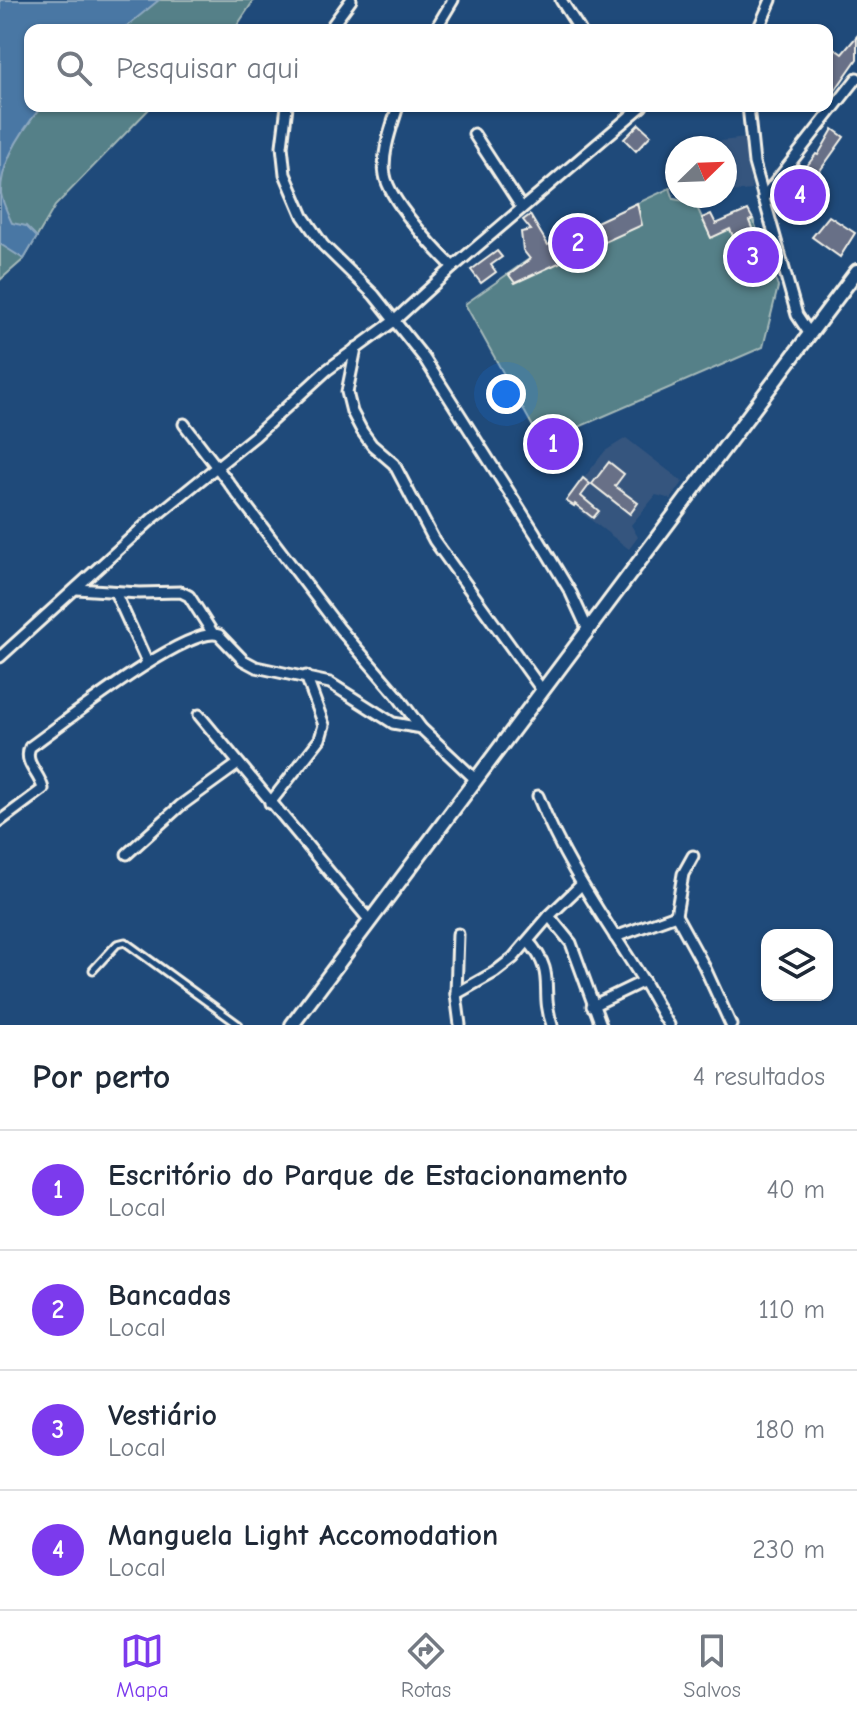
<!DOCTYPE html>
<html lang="pt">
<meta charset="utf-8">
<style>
:root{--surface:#fff;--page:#f2f2f3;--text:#1f2937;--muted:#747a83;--line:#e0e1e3;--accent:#7c3aed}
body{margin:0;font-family:"Comic Neue",sans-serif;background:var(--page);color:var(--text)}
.controls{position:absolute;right:24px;bottom:24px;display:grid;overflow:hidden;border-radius:16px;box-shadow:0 2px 6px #0004}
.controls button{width:72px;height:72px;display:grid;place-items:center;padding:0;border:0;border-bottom:2px solid var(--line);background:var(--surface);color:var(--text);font:40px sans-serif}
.compass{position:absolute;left:665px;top:136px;width:72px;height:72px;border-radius:50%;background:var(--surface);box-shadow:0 2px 6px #0004;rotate:67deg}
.you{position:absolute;left:506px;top:394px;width:28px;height:28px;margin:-20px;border:6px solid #fff;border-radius:50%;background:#1a73e8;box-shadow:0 0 0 12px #1a73e833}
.badge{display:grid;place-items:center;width:52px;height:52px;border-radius:50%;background:var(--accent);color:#fff;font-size:26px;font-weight:700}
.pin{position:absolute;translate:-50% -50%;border:4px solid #fff;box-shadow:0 2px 8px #0006}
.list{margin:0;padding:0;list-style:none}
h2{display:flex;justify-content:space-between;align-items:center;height:104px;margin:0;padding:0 32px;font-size:34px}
h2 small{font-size:26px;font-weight:400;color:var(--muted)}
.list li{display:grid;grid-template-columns:52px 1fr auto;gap:24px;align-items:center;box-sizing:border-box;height:120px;padding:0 32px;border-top:2px solid var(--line)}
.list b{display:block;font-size:30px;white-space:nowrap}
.list p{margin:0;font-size:26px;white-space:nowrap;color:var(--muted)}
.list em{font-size:26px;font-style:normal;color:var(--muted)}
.icon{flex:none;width:44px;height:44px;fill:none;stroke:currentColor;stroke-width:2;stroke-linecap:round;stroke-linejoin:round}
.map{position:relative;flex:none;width:857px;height:1025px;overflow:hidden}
.search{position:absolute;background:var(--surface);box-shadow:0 2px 6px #0004;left:24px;right:24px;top:24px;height:88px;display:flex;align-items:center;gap:20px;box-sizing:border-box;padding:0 28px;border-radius:16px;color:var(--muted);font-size:30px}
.sheet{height:584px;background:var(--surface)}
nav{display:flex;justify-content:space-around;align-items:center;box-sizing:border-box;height:112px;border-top:2px solid var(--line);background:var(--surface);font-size:22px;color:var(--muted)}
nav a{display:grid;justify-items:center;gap:4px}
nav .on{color:var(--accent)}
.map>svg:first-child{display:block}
.built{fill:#35557e}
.green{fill:#548088;stroke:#a4b8b8;stroke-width:2}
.water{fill:#4877a4;stroke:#8da8bf;stroke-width:2}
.building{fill:#677087;stroke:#f4f1e8;stroke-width:2}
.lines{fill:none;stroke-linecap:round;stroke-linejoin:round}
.service-casing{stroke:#f4f1e8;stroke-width:11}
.minor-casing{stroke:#f4f1e8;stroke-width:15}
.secondary-casing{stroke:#f4f1e8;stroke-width:18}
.service{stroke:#1f4a7a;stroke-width:5}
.minor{stroke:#1f4a7a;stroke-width:9}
.secondary{stroke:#1f4a7a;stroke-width:12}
</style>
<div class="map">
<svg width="857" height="1025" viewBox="0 0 857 1025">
<rect width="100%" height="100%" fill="#1f4a7a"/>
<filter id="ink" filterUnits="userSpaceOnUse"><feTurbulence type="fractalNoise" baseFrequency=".0125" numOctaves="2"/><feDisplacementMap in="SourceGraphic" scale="16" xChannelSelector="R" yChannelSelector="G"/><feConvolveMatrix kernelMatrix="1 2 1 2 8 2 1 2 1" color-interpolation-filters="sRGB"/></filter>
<g filter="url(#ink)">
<g class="built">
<polygon points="746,138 752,190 730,192 729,180 725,180 725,148 714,148 713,142"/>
<polygon points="626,438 683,482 671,499 656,495 631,525 638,537 629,549 566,501 605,451"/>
</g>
<g class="green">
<polygon points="0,0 254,0 234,30 30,30 30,106 152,106 55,206 24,259 0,280"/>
<polygon points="670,188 674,199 695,203 711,237 753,219 778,287 763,347 542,443 465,304 552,243"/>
</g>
<path class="water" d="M 0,0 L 159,0 L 122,30 L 30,30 L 30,106 L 42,106 C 24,128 0,162 1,193 C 2,202 8,214 12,223 L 26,226 L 37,237 L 24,259 L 0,244 Z"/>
<g class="building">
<polygon points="857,36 857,59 827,102 827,43 842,54"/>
<polygon points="639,124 651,135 636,151 624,139"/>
<polygon points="833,129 844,137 809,186 818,192 805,211 782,193 794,177 797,179 816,154 818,155"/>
<polygon points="637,203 642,225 515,283 509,275 530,259 523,250 521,232 531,230 523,220 530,215 548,245"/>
<polygon points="748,210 753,219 749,221 773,278 754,286 730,229 711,238 702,218 711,214 716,224"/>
<polygon points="829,216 855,233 840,257 812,237"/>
<polygon points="497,251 502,257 491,265 496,272 481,283 471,270"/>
<polygon points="609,462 624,474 615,486 638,503 630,514 592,484"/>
<polygon points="583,478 590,484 581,496 599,511 593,518 575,504 574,506 566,501"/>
</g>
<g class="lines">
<g class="service-casing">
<polyline id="service" points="93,970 117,944 125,942 239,1025"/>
</g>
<g class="minor-casing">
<g id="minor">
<polyline points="561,0 580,30"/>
<polyline points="329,30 351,0"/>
<polyline points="435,30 453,0"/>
<polyline points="758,30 771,0"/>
<polyline points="287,106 282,146 285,174 303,216 323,245 374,295 424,358 535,533 571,593 588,630"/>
<path d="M 398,106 C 392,126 381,154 385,175 C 389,200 434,248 453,267"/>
<polyline points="748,106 754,163 797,315 809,333"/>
<polyline points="474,134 522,208"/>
<polyline points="763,198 857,78"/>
<polyline points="356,348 347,392 352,412 362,431 372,445 394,464 434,540 542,690"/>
<polyline points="184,424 340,629 396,694 421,728 475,779"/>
<polyline points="77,589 139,593 181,592 189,596 212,632"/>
<polyline points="115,592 147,662"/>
<polyline points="0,657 152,519 255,436 327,370 394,321 453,267 642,106"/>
<polyline points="199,715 370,921"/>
<path d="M 538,796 C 566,866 602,915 641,977 C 651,993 659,1010 669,1025"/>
<polyline points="270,803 320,739 324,725 306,676"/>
<path d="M 0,821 L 43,789 C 40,773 23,764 30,747 C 61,725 188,624 219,635 L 243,660 L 256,667 L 330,683 L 393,723 L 421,728"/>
<polyline points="127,854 180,806 238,764"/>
<polyline points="676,915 704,966 731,1025"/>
<polyline points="549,916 571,943 601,1025"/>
<polyline points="458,934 456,994 460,1025"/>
<polyline points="615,937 676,915 683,874 693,856"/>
<path d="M 528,941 C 558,975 539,989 552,1025"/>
<polyline points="456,994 495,972 513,958 549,916 581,885"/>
<polyline points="592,1006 644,981"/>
</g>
</g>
<g class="secondary-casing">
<polyline id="secondary" points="292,1025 857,271"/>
</g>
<use href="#service" class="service"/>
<use href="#minor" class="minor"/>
<use href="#secondary" class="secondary"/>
</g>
</g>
</svg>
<div class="controls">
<button><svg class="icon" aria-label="layers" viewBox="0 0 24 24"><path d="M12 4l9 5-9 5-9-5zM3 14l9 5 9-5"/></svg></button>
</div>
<svg class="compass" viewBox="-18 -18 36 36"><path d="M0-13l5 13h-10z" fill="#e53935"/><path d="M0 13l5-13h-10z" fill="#747a83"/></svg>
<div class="you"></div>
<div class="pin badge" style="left:553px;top:444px">1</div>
<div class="pin badge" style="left:578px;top:243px">2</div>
<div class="pin badge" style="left:753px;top:257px">3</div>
<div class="pin badge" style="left:800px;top:195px">4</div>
<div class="search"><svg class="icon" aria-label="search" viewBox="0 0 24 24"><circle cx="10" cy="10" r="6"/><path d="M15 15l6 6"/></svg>Pesquisar aqui</div>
</div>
<section class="sheet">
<h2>Por perto<small>4 resultados</small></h2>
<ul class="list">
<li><span class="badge">1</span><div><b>Escritório do Parque de Estacionamento</b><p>Local</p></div><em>40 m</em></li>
<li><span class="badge">2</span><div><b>Bancadas</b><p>Local</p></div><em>110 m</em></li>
<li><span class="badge">3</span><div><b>Vestiário</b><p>Local</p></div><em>180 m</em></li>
<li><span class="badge">4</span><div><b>Manguela Light Accomodation</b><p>Local</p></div><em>230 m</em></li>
</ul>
</section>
<nav>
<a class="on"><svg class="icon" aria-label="map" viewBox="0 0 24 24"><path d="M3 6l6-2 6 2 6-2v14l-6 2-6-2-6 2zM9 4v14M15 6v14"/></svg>Mapa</a>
<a><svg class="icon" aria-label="directions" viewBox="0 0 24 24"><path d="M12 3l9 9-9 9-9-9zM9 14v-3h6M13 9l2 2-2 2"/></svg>Rotas</a>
<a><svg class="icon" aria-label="saved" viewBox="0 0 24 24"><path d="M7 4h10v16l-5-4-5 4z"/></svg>Salvos</a>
</nav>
